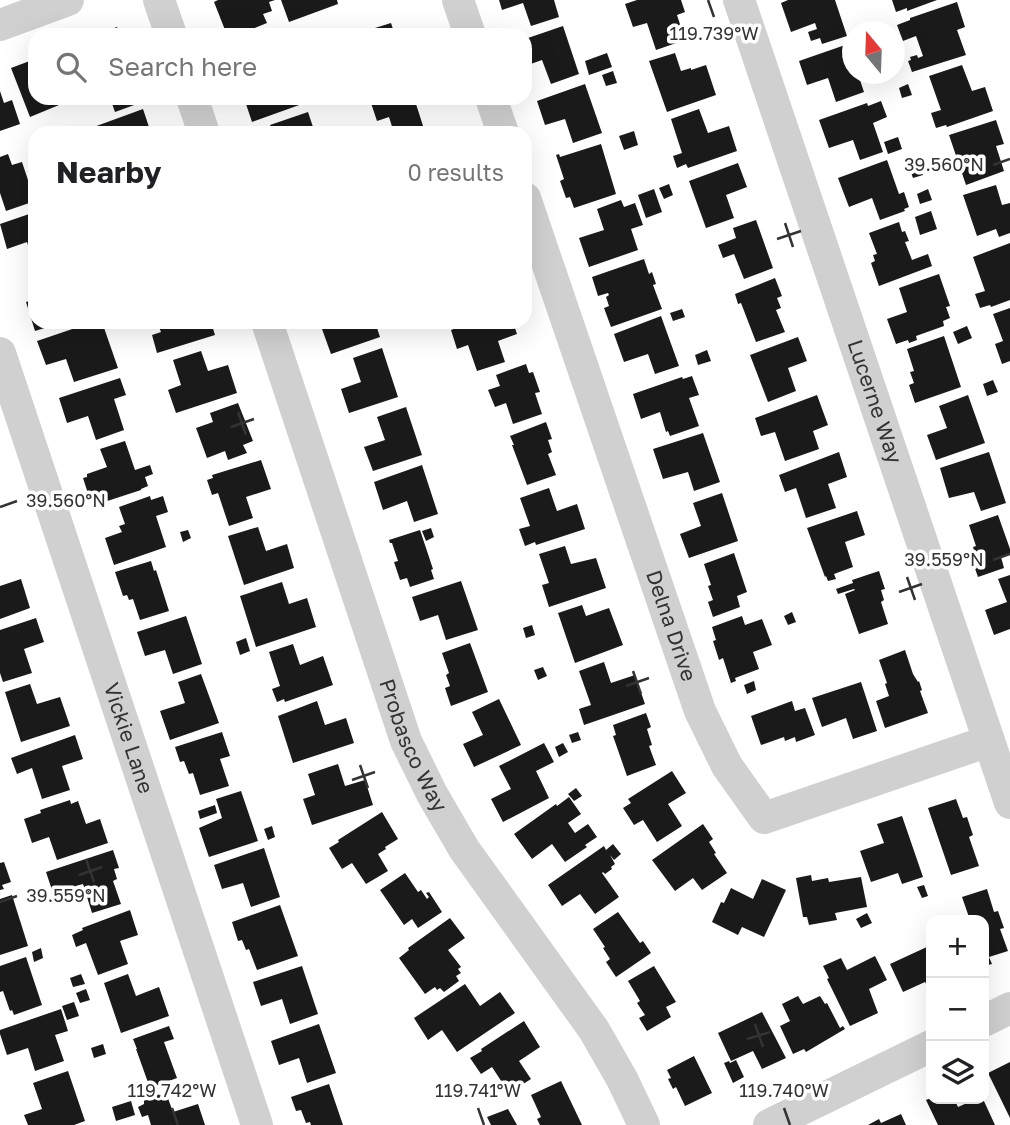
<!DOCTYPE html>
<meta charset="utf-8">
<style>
:root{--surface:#fff;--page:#f2f2f2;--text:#202124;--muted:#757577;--line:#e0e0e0}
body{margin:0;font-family:"Golos Text",sans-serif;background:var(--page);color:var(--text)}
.controls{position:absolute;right:21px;bottom:21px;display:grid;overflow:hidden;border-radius:14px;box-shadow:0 7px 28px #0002}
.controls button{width:63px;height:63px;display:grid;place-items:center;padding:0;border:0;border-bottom:2px solid var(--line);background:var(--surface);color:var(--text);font:35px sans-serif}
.compass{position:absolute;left:842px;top:21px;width:63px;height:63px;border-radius:50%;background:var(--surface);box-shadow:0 7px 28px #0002;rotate:341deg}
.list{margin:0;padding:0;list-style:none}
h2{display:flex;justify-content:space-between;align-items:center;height:91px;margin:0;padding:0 28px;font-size:30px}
h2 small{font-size:23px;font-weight:400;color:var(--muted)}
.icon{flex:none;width:38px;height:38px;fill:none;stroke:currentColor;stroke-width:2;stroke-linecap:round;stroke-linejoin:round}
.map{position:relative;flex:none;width:1010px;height:1125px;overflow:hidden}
.search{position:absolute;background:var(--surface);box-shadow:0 7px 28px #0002;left:28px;top:28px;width:504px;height:77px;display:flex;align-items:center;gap:18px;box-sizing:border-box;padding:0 24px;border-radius:21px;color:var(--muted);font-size:26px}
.panel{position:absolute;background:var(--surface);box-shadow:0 7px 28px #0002;left:28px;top:126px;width:504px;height:203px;border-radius:21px}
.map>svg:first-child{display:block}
.building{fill:#1a1a1a}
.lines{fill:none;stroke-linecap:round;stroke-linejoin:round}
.minor{stroke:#d0d0d0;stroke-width:32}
.ticks{fill:none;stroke:#333;stroke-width:2.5}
.labels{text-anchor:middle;stroke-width:7;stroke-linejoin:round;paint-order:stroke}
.street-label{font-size:21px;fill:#333;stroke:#fff}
.ticks-label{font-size:18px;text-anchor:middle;fill:#333;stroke:#fff;stroke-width:7;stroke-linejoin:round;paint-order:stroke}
</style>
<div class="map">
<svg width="1010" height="1125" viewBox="0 0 1010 1125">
<rect width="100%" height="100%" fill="#fff"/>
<g class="building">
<polygon points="218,0 275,0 269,2 272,11 263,14 267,23 250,30 251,34 248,35 227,35 214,2"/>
<polygon points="281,0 337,0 338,4 289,22"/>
<polygon points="499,0 554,0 559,17 531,26 523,3 502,10"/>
<polygon points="637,0 681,0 685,12 677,15 685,40 656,50 647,23 633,27 625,4"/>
<polygon points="788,0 835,0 847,36 822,44 820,38 811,41 808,32 817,29 815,23 791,32 781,3"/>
<polygon points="892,0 937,0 907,11 907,8 896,12"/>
<polygon points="957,2 965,27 957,30 966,55 912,72 908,61 911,60 910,57 917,55 918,58 923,56 916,36 903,41 897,25 910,20 910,18"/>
<polygon points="391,23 395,35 363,35 362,32"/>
<polygon points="563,26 579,74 551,84 542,60 525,66 525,39"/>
<polygon points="117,27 120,35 96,35"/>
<polygon points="848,44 852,57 852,74 858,74 864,92 836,102 828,78 807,85 799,61"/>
<polygon points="607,53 612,67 589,75 585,61"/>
<polygon points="675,53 681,71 691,68 691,70 706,65 716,95 667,112 649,61"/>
<polygon points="35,59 35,98 76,98 30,117 11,68"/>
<polygon points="962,65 972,91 985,87 993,111 947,127 946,125 936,128 931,113 941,110 929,76"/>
<polygon points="613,71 617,83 606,86 602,75"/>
<polygon points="585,84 602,133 573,143 565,119 545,125 537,101"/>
<polygon points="908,84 912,95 902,98 899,88"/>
<polygon points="0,91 4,103 12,100 20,124 0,131"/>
<polygon points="110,98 134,98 137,104 115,112"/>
<polygon points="244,98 300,98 302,104 252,122"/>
<polygon points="374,98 433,98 416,104 424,129 411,133 394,133 389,117 377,121 370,100"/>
<polygon points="881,101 887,117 873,123 883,152 860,160 853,140 829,148 819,120 867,103 868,106"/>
<polygon points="143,109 151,133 93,133 91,128"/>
<polygon points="699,109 708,133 729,126 737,151 688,168 686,164 677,168 673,156 682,153 671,119"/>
<polygon points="308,112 315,133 273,133 270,125"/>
<polygon points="996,120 1004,144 996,146 1004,171 966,185 949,135"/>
<polygon points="634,131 638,145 624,150 619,136"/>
<polygon points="898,137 902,149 888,154 884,142"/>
<polygon points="601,144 616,194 574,208 570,197 566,198 560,181 564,179 556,155 559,154 560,157"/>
<polygon points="8,154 12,165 22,162 35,201 6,211 0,193 0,157"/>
<polygon points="887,160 899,194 904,192 909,207 904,209 905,211 880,220 872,198 849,207 838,178"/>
<polygon points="917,161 923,175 913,178 908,164"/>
<polygon points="738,163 747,187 726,195 734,218 706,228 689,181"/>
<polygon points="669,184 673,195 664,199 659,188"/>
<polygon points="996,185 1002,205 1010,203 1010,233 999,237 996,229 977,236 963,195"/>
<polygon points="654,189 662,212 646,218 638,195"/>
<polygon points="928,189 932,200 920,204 917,194"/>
<polygon points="621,200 624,207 635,203 643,225 631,229 638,250 589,267 579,238 604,230 597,209"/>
<polygon points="931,211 937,229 920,235 915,217"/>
<polygon points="35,212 35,265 34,265 27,242 7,249 0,224"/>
<polygon points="756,220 773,268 744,279 734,254 723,258 718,245 736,238 733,228"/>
<polygon points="899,222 902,232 905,231 909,241 905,242 912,260 928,254 932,266 879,286 871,263 875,261 873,255 877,254 869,233"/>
<polygon points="1010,243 1010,300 991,307 990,305 980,308 975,294 985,291 973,257"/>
<polygon points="644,259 649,274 652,272 656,284 653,285 662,309 611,327 604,308 609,306 606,297 609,295 608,293 598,296 592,277"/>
<polygon points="939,274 950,306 946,307 950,318 943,321 944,326 916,336 917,340 909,343 908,340 896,344 887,319 907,312 899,288"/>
<polygon points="775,278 782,296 777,298 781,308 776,310 785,332 756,342 741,303 738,304 735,294"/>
<polygon points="35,299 35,322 61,323 35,331 26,302"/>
<polygon points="1010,308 1010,361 1002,364 995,344 1003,341 993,314"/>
<polygon points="682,309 685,317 673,321 670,313"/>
<polygon points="661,316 679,366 655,374 648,354 624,362 614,334"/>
<polygon points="93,322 102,322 118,368 74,382 66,359 46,365 37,341"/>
<polygon points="157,322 211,322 215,335 157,353 152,335 161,332"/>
<polygon points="343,322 375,322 380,337 331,354 322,329"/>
<polygon points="463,322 513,322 517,334 498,341 505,362 477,371 468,345 457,349 451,330 462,326 461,323"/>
<polygon points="967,326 972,338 958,344 953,332"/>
<polygon points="944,336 961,387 915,403 909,385 914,383 910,372 914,371 907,349"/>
<polygon points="798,337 807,361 788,368 796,391 768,402 750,355"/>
<polygon points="382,348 398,397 349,413 341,389 361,382 353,358"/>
<polygon points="707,350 711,361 698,365 695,355"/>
<polygon points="201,351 208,371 228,365 237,393 176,413 168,390 181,385 173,360"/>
<polygon points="526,364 529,373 533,372 540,392 535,393 542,414 513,424 506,403 495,407 488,390 500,386 496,375"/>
<polygon points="692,376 699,395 689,398 699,426 670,436 668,431 666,432 660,412 641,419 633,394 682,377 683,379"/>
<polygon points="120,378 126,395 114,399 124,430 96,440 88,416 67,423 59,398"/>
<polygon points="993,380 998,392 987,396 983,384"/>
<polygon points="817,395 828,425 813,431 819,449 785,461 775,432 761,436 755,418"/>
<polygon points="968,395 985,443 936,460 927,435 947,428 939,406"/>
<polygon points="238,403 253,441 243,445 247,453 228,460 225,451 207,458 196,428 213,422 210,413"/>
<polygon points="406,407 422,455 373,471 364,447 385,440 377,417"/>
<polygon points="546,422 552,439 548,440 552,452 548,454 556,475 527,485 512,445 514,445 510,436"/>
<polygon points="703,433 720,482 694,491 688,472 663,479 653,449"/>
<polygon points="125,441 135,470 150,465 153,474 145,477 148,486 141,489 141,490 92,506 83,478 87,477 87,474 107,467 100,449"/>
<polygon points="839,452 847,477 828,484 836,508 806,518 796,488 785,492 779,475"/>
<polygon points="989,452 1006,503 981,511 974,492 949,498 940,468"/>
<polygon points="261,460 271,489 246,497 253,518 229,526 218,493 212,495 207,480 213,478 212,475"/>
<polygon points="422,465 438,514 414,522 407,501 383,510 374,482"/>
<polygon points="549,488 557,511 577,504 585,529 536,545 535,542 525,546 519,529 530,526 520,498"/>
<polygon points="722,493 738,541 689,558 680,534 701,526 693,503"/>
<polygon points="150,496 151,500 163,496 168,512 156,516 166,547 114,565 105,538 122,532 119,526 125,524 119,507"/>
<polygon points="857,511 865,535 845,542 853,567 834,574 836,579 828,581 826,576 825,577 807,528"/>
<polygon points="998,515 1010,549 1010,554 1001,557 1004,568 978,577 973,563 977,561 973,547 976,546 969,525"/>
<polygon points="258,527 266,551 287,544 294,568 244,585 228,536"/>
<polygon points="431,528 434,537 426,541 422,531"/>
<polygon points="188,530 191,538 183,542 180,532"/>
<polygon points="420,530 433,569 431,570 434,579 410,587 407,578 400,580 394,562 398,561 392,543 390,543 389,540"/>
<polygon points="565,546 571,564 596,558 606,588 549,607 542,585 549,583 539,554"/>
<polygon points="734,553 747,592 737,596 740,607 713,617 708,602 713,600 708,586 711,585 704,564"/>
<polygon points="151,561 154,571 156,570 169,611 140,620 133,599 129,600 127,595 123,596 115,572"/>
<polygon points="879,571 885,589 881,590 884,600 881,602 888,624 859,634 845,594 855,590 854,589 838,594 836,589 853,583 852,580"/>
<polygon points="1010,575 1010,629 994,635 985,610 1007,602 998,579"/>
<polygon points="21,579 30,608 0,619 0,586"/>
<polygon points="461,581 478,630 446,640 438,615 420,621 412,597"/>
<polygon points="282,582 289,604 307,598 316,627 256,647 240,596"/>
<polygon points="582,605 586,616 609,608 623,645 575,663 558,613"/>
<polygon points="792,612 796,622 788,625 784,616"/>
<polygon points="186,616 202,664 173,674 165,650 145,656 137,632"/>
<polygon points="742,616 745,625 762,619 772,645 753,652 759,669 735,678 736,681 731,683 723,658 719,660 713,641 716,640 712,627"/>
<polygon points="36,618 44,642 24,649 32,673 3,682 0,673 0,630"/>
<polygon points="532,625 535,635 526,638 523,628"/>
<polygon points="246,638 250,651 240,655 236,642"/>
<polygon points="470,643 488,692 451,706 445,688 450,686 446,675 449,673 442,653"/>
<polygon points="293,644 300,665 323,656 333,685 285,702 284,699 277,702 272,689 280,686 269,652"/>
<polygon points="905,650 913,674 918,682 919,681 922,690 920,691 928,713 885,728 876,701 889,696 885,684 887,683 879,660"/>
<polygon points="604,662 611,683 635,675 645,704 584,725 579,709 591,705 579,671"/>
<polygon points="543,667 547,676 538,680 534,670"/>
<polygon points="201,674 219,723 170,740 160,711 185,703 178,682"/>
<polygon points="754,681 756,690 747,694 744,685"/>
<polygon points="861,682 877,731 853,739 846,718 822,727 812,698"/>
<polygon points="30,684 37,704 60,697 70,726 21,742 5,692"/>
<polygon points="499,699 521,745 474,767 463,744 483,735 472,712"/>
<polygon points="317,701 325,725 346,718 354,743 293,763 278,716"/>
<polygon points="792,701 795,711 805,708 815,735 796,742 795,737 785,741 784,737 761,745 751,716"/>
<polygon points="646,713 651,727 647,729 652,745 649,746 656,765 627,776 613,736 616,735 613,725"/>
<polygon points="222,732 230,756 220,759 229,786 200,795 193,773 189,774 184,761 180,762 175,747"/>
<polygon points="578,732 581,740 572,743 569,735"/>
<polygon points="75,735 83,759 62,766 70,790 42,799 32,768 17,774 11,758"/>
<polygon points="544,743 554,762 536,771 549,798 503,822 491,799 511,789 499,766"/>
<polygon points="563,743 568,752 559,757 555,747"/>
<polygon points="338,764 345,786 365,780 373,805 312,825 303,799 315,795 308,774"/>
<polygon points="672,771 686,793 668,804 682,826 657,842 643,820 634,825 623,808 631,803 628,799"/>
<polygon points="576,788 582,796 574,801 568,794"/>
<polygon points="241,791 258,841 209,857 199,828 222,818 216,799"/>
<polygon points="569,797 581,814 568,823 575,833 588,824 597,837 585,845 587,847 565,862 552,844 532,859 514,834 556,804 557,806"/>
<polygon points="956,799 963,818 967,817 973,835 969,837 979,866 951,875 928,808"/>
<polygon points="70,800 71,804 78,801 86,824 100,819 108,843 57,860 49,837 32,843 24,819 41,813 40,810"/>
<polygon points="215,805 217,813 200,819 198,811"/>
<polygon points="382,812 398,839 385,847 386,849 378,854 388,871 366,884 352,863 342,869 329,848 339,842 338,840"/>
<polygon points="902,816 923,877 902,884 898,873 871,882 860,851 884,843 877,824"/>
<polygon points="703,824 713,839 709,842 716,853 714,854 727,873 702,890 693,878 675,891 652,860"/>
<polygon points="272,826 275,837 268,840 264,829"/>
<polygon points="613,844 621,854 614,860 610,855 615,864 611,867 612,869 605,874 603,872 602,873 619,897 595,914 580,894 562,906 548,885 604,846 606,850"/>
<polygon points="264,848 280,897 251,907 243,883 222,889 214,865"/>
<polygon points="113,850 119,868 114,869 117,879 113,881 121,904 92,913 83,884 53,893 46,872"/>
<polygon points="4,862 11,882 2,885 4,889 0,890 0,863"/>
<polygon points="405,873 418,892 421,890 427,899 429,897 426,893 429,892 442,912 418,928 412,919 404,925 380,890"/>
<polygon points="811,875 812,881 828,878 829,882 861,877 867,907 835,913 837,920 809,925 807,917 803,917 796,878"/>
<polygon points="762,879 786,890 764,937 742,927 738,935 712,922 721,902 724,903 731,888 753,899"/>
<polygon points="924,885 928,896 922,898 917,887"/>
<polygon points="987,889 994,912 998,911 1004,928 1000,929 1008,951 989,957 992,964 984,966 984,920 970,920 962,897"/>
<polygon points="12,895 28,946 0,955 0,899"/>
<polygon points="280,905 298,956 257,970 249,949 246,950 242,940 238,941 232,922"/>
<polygon points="130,910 138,935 120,941 128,964 98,975 86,943 76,947 72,935 83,930 82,928"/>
<polygon points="618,912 640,943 643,941 651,953 616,977 606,962 610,959 603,948 605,947 593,929"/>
<polygon points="867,913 872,923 861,928 856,919"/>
<polygon points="450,918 465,938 448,950 461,967 458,969 461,973 456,976 459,981 444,992 440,988 437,990 435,987 425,994 399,958 409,950 408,948"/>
<polygon points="929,946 931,946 931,983 927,985 925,982 903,992 890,964"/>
<polygon points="41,948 43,958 34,962 32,952"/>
<polygon points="875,956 887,980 869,989 878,1013 850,1026 827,979 829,978 823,966 841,958 847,970"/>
<polygon points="26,957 42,1005 14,1015 12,1010 10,1011 3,991 0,992 0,966"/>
<polygon points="302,966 318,1014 290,1024 282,999 261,1006 253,982"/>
<polygon points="654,966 676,1002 666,1007 671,1017 647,1031 639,1018 645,1015 637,1003 640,1001 628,981"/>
<polygon points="81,974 85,984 73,987 70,978"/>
<polygon points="128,974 136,996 159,987 169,1016 121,1033 104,983"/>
<polygon points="465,984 480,1006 500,992 515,1013 457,1052 442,1030 428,1040 414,1018"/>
<polygon points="86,989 90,1000 80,1003 76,993"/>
<polygon points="798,996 803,1004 820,996 825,1004 827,1003 840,1028 843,1026 845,1029 806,1052 804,1049 793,1054 780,1026 790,1021 782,1004"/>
<polygon points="74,1002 79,1016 67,1020 62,1006"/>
<polygon points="61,1009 68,1031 55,1035 64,1061 35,1071 28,1048 7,1055 0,1034 0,1030"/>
<polygon points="762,1012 786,1058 762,1069 753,1051 731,1061 718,1033"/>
<polygon points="524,1021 540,1047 519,1061 531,1079 509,1093 492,1067 481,1074 470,1058 482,1051 481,1049"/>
<polygon points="319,1024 336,1073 307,1083 299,1058 279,1065 271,1041"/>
<polygon points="169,1026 174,1039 164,1042 177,1078 150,1088 136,1049 137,1049 133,1039"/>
<polygon points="103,1044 106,1054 94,1058 91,1048"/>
<polygon points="694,1056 712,1093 685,1106 676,1087 673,1089 668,1079 671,1078 667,1070"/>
<polygon points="736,1060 744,1077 733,1083 724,1063 729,1061 730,1063"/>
<polygon points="1010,1062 1010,1118 988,1073"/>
<polygon points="68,1071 85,1121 74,1125 28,1125 24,1115 42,1109 33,1083"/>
<polygon points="561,1081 582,1125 540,1125 537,1119 541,1117 531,1095"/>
<polygon points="329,1084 343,1125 311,1125 310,1122 306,1123 301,1110 296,1111 291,1097"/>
<polygon points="166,1093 173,1112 198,1104 205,1125 151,1125 148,1115 142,1117 138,1107 144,1104 144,1100"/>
<polygon points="931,1098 931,1099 954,1099 958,1107 976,1099 978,1100 983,1099 995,1125 938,1125 926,1100"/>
<polygon points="131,1101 135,1115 116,1121 112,1107"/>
<polygon points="508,1109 517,1125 491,1125 487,1117"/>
<polygon points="901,1114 906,1125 868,1125 879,1119 881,1123"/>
</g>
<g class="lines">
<g class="minor">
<polyline points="159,0 171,35"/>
<polyline points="458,0 470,35"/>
<path id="s1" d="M 739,0 L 1010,803"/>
<polyline points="0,25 68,0"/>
<polyline points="192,98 204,133"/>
<polyline points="491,98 503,133"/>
<path id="s2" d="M 525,198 L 700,711 L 727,766 L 764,818 L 989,741"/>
<path id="s3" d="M 267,322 L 406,741 L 432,794 L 464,849 L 594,1030 L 622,1079 L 644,1125"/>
<path id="s4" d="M 0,353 L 257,1125"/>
<polyline points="984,1021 1010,1008"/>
<polyline points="769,1125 931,1046"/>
</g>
</g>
<path class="ticks" d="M 708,0 L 714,17M 993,165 L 1010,159M 785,223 L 793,247M 777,239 L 801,231M 238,412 L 246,435M 231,427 L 254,419M 0,507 L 17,501M 993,560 L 1010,554M 907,577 L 915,600M 899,592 L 922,584M 633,671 L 641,694M 626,686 L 649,678M 360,765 L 368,788M 352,780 L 375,772M 86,859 L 94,882M 79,875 L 102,867M 0,902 L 17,896M 755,1024 L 763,1047M 747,1039 L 770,1032M 172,1108 L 178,1125M 478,1108 L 484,1125M 784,1108 L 790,1125"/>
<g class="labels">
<g class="street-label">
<text dy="7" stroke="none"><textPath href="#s1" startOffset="424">Lucerne Way</textPath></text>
<text dy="7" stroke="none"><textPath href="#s2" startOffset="452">Delna Drive</textPath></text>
<text dy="7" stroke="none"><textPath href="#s4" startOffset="406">Vickie Lane</textPath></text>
<text dy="7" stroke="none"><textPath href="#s3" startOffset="448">Probasco Way</textPath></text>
</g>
</g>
<g class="ticks-label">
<text x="714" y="40">119.739°W</text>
<text x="944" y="171">39.560°N</text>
<text x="66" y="507">39.560°N</text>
<text x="944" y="566">39.559°N</text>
<text x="66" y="902">39.559°N</text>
<text x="172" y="1097">119.742°W</text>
<text x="478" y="1097">119.741°W</text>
<text x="784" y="1097">119.740°W</text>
</g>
</svg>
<div class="controls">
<button>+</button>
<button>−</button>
<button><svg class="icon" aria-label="layers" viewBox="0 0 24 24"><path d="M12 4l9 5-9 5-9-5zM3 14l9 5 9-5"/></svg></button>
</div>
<svg class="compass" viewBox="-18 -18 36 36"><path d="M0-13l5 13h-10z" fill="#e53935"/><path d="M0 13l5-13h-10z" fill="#757577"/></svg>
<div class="search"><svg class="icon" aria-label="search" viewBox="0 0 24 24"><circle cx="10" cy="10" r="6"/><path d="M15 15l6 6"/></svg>Search here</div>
<section class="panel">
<h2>Nearby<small>0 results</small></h2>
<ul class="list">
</ul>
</section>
</div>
